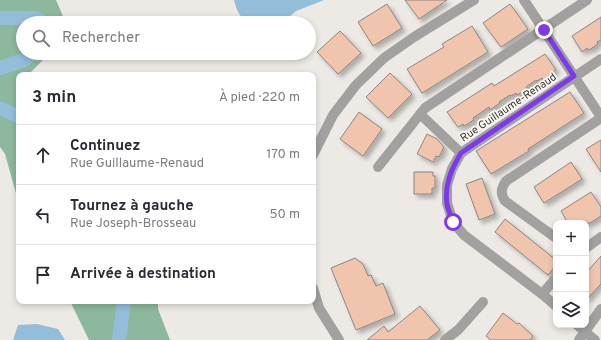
<!DOCTYPE html>
<html lang="fr">
<meta charset="utf-8">
<style>
:root{--surface:#fff;--page:#f7f7f7;--text:#2b2b33;--muted:#7c7c81;--line:#e1e1e2}
body{margin:0;font-family:Overpass,sans-serif;background:var(--page);color:var(--text)}
.controls{position:absolute;right:12px;bottom:12px;display:grid;overflow:hidden;border-radius:8px;box-shadow:0 2px 6px #0003}
.controls button{width:36px;height:36px;display:grid;place-items:center;padding:0;border:0;border-bottom:1px solid var(--line);background:var(--surface);color:var(--text);font:20px sans-serif}
.stop{position:absolute;width:12px;height:12px;margin:-9px;border:3px solid #7c3aed;border-radius:50%;background:#fff}
.stop.end{background:#7c3aed;border-color:#fff;box-shadow:0 1px 4px #0008}
.list{margin:0;padding:0;list-style:none}
h2{display:flex;justify-content:space-between;align-items:center;height:52px;margin:0;padding:0 16px;font-size:17px}
h2 small{font-size:13px;font-weight:400;color:var(--muted)}
.list li{display:grid;grid-template-columns:26px 1fr auto;gap:12px;align-items:center;box-sizing:border-box;height:60px;padding:0 16px;border-top:1px solid var(--line)}
.list b{display:block;font-size:15px;white-space:nowrap}
.list p{margin:0;font-size:13px;white-space:nowrap;color:var(--muted)}
.list em{font-size:13px;font-style:normal;color:var(--muted)}
.icon{flex:none;width:22px;height:22px;fill:none;stroke:currentColor;stroke-width:2;stroke-linecap:round;stroke-linejoin:round}
.map{position:relative;flex:none;width:601px;height:340px;overflow:hidden}
.search{position:absolute;background:var(--surface);box-shadow:0 2px 6px #0003;left:16px;top:16px;width:300px;height:44px;display:flex;align-items:center;gap:10px;box-sizing:border-box;padding:0 14px;border-radius:22px;color:var(--muted);font-size:15px}
.panel{position:absolute;background:var(--surface);box-shadow:0 2px 6px #0003;left:16px;top:72px;width:300px;height:232px;border-radius:8px}
.map>svg:first-child{display:block}
.forest{fill:#8db89d}
.water{fill:#94bdda}
.lines{fill:none;stroke-linecap:round;stroke-linejoin:round}
.river{stroke:#94bdda;stroke-width:14}
.building{fill:#f1c5ad;stroke:#8b8683;filter:url(#shadow)}
.minor{stroke:#a3a1a0;stroke-width:10}
.route{stroke:#7c3aed;stroke-width:5}
.labels{text-anchor:middle;stroke-width:3.5;stroke-linejoin:round;paint-order:stroke}
.street-label{font-size:11px;fill:#393836;stroke:#faf7f2}
</style>
<div class="map">
<svg width="601" height="340" viewBox="0 0 601 340">
<defs>
<filter id="shadow"><feDropShadow dx="3.5" dy="3.5" stdDeviation="2" flood-color="#0004"/></filter>
</defs>
<rect width="100%" height="100%" fill="#ede9e5"/>
<g class="forest">
<polygon points="0,0 56,0 66,23 23,23 23,53 50,53 28,75 19,75 19,204 5,154 0,147"/>
<polygon points="70,301 158,301 158,309 170,340 89,340"/>
</g>
<g class="water">
<path d="M 234,0 L 324,0 L 296,11 L 282,23 C 258,23 241,30 234,0 Z"/>
<polygon points="37,324 58,329 65,340 13,340 18,325"/>
</g>
<g class="lines">
<g class="river">
<polyline points="0,18 36,18 45,23"/>
<polyline points="0,68 24,60 33,53"/>
<polyline points="0,108 19,117"/>
<polyline points="119,340 124,301"/>
</g>
</g>
<g class="building">
<polygon points="405,0 447,0 419,19"/>
<polygon points="387,4 402,28 373,46 358,22"/>
<polygon points="510,4 528,29 501,47 483,23"/>
<polygon points="601,17 601,40 597,42 598,44 589,50 587,48 582,52 572,36"/>
<polygon points="472,26 488,52 422,93 407,69 444,47 442,44"/>
<polygon points="340,31 361,53 338,74 317,52"/>
<polygon points="545,54 556,70 552,72 553,74 544,80 542,78 537,81 536,80 526,87 527,89 517,95 516,93 511,96 510,95 499,102 500,103 490,110 489,107 473,118 474,120 464,126 463,124 458,127 447,112 492,83 494,86"/>
<polygon points="390,73 412,94 388,118 366,97"/>
<polygon points="570,92 584,113 528,149 529,151 491,174 476,151"/>
<polygon points="359,112 382,129 363,156 340,139"/>
<polygon points="427,134 437,139 444,147 439,157 436,156 433,162 417,154"/>
<polygon points="601,140 601,172 586,149"/>
<polygon points="571,162 582,179 544,203 534,187"/>
<polygon points="414,172 433,172 433,176 435,176 435,188 432,188 432,194 414,194"/>
<polygon points="482,178 495,214 479,220 466,184"/>
<polygon points="591,192 601,207 601,216 590,223 568,223 561,211"/>
<polygon points="505,219 556,260 556,265 548,275 495,232"/>
<polygon points="601,256 601,284 586,300 586,273"/>
<polygon points="355,258 363,264 368,276 371,275 376,286 383,283 395,314 356,330 331,268"/>
<polygon points="420,306 440,330 427,340 367,340 384,326 388,332"/>
<polygon points="503,313 517,324 519,323 533,336 530,340 491,340 486,336"/>
</g>
<g class="lines">
<g class="minor">
<polyline points="524,0 601,117"/>
<polyline points="420,114 461,153"/>
<polyline points="313,155 333,115 356,85 384,58 414,37 474,0"/>
<polyline points="378,167 425,108 587,0"/>
<path d="M 556,238 L 505,201 C 500,193 501,189 506,181 L 601,118"/>
<polyline points="586,248 601,237"/>
<polyline points="313,288 319,308 339,340"/>
<polyline points="542,294 556,278"/>
<polyline points="556,306 542,294 464,235 453,222 447,203 447,185 452,169 461,153 601,59"/>
<polyline points="577,325 595,340"/>
<polyline points="445,340 458,330 483,302"/>
<polyline points="579,340 601,309"/>
</g>
</g>
<g class="lines">
<path class="route" d="M 453,222 C 451,216 448,210 447,204 C 444,185 452,168 461,153 L 574,76 L 544,30"/>
</g>
<g class="labels">
<g class="street-label">
<text transform="translate(508 107) rotate(-34)" y="4">Rue Guillaume-Renaud</text>
</g>
</g>
</svg>
<div class="controls">
<button>+</button>
<button>−</button>
<button><svg class="icon" aria-label="layers" viewBox="0 0 24 24"><path d="M12 4l9 5-9 5-9-5zM3 14l9 5 9-5"/></svg></button>
</div>
<div class="stop" style="left:453px;top:222px"></div>
<div class="stop end" style="left:544px;top:30px"></div>
<div class="search"><svg class="icon" aria-label="search" viewBox="0 0 24 24"><circle cx="10" cy="10" r="6"/><path d="M15 15l6 6"/></svg>Rechercher</div>
<section class="panel">
<h2>3 min<small>À pied · 220 m</small></h2>
<ul class="list">
<li><svg class="icon" aria-label="ahead" viewBox="0 0 24 24"><path d="M12 20V5M6 11l6-6 6 6"/></svg><div><b>Continuez</b><p>Rue Guillaume-Renaud</p></div><em>170 m</em></li>
<li><svg class="icon" aria-label="left" viewBox="0 0 24 24"><path d="M17 20v-9H6M10 6l-5 5 5 5"/></svg><div><b>Tournez à gauche</b><p>Rue Joseph-Brosseau</p></div><em>50 m</em></li>
<li><svg class="icon" aria-label="arrive" viewBox="0 0 24 24"><path d="M6 21V4h12l-3 4 3 4H6"/></svg><div><b>Arrivée à destination</b></div></li>
</ul>
</section>
</div>
